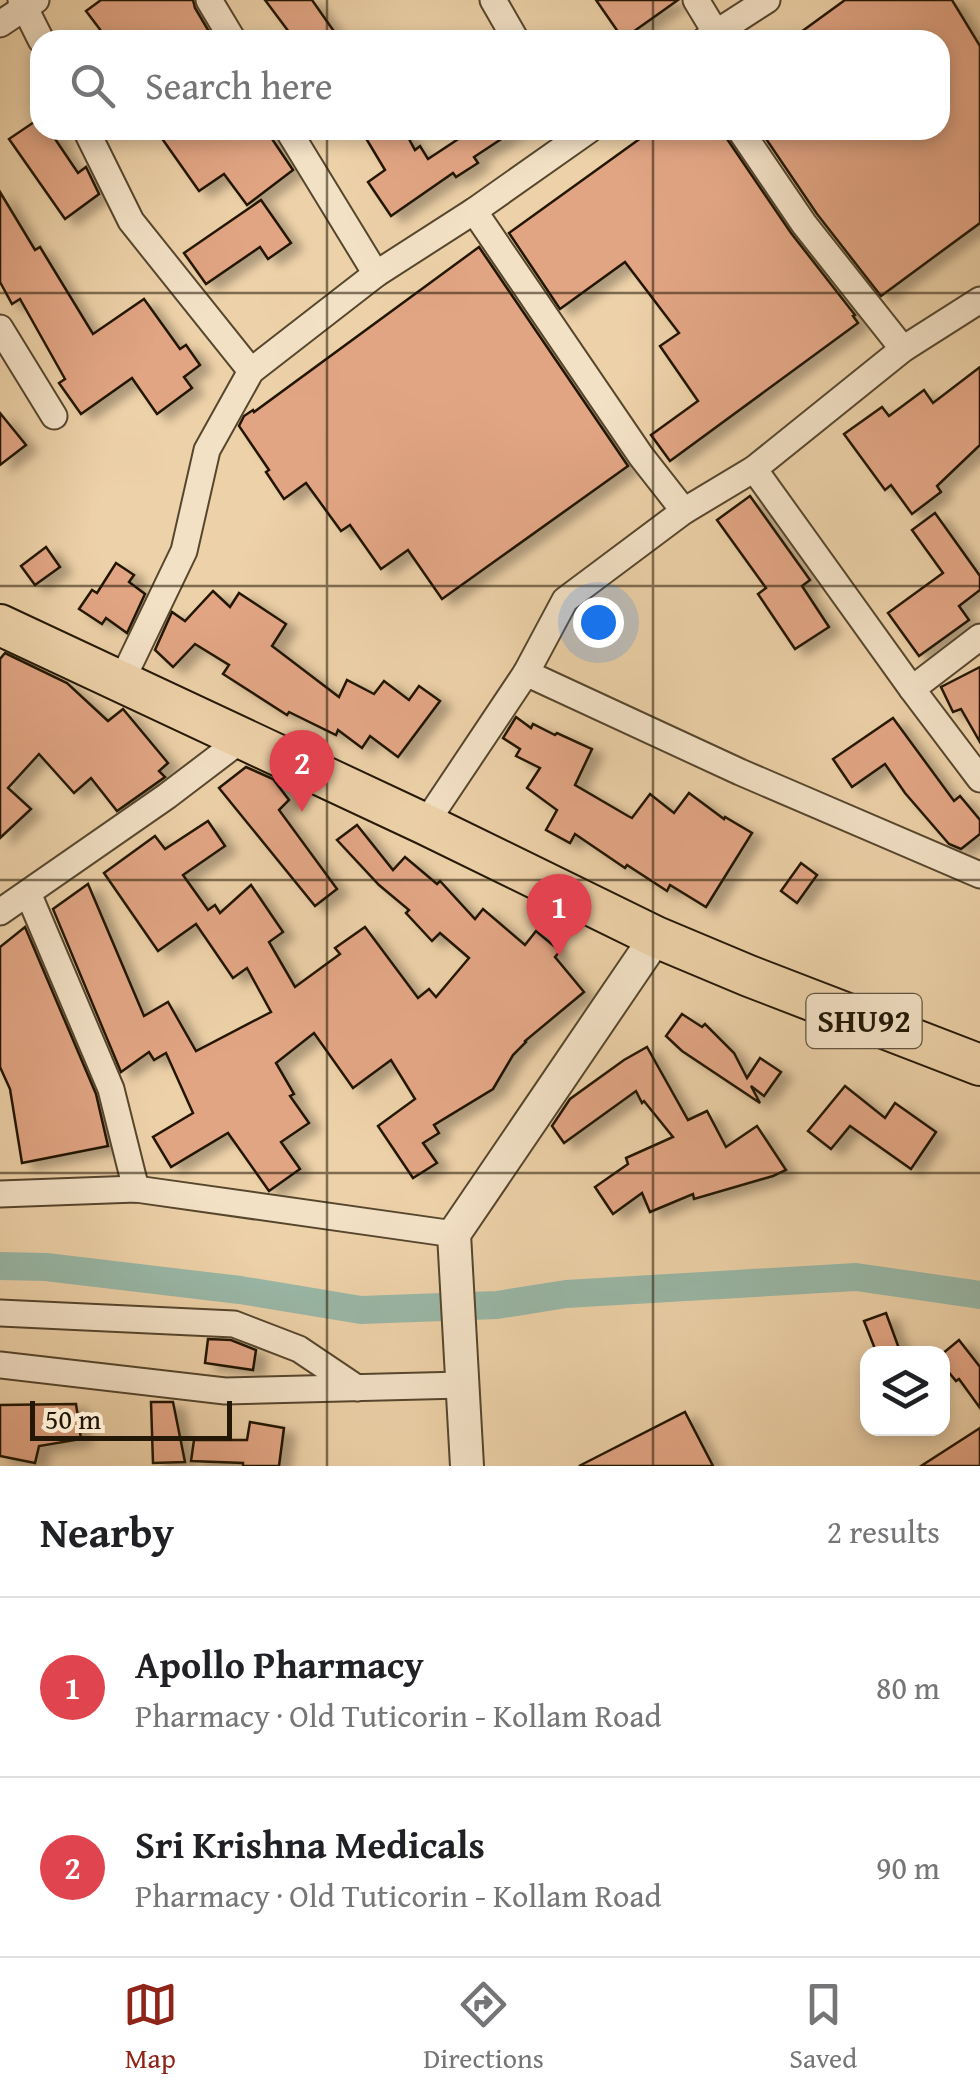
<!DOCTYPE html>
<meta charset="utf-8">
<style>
:root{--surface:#fff;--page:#f6f6f6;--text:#202124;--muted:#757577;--line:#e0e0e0;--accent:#8f2418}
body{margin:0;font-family:"Gentium Book Plus",serif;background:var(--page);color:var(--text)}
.controls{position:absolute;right:30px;bottom:30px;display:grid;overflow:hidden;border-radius:20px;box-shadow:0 5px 15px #0003}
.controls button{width:90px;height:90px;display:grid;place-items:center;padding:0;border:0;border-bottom:2px solid var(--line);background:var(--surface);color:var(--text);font:50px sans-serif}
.scale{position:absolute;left:30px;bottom:25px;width:202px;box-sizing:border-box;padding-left:10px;border:5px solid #231706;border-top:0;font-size:28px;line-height:35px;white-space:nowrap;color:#231706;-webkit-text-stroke:8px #f3e1c6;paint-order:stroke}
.you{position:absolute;left:598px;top:622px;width:35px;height:35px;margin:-25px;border:8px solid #fff;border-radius:50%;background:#1a73e8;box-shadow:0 0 0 15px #1a73e833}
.badge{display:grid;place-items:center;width:65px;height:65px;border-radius:50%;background:var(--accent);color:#fff;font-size:32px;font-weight:700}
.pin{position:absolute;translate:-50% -82px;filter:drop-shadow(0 2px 5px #0008)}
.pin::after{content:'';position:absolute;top:52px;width:35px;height:30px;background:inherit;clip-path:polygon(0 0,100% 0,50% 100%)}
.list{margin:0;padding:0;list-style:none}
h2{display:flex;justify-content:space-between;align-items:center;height:130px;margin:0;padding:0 40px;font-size:42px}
h2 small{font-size:32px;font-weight:400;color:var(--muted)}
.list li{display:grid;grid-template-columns:65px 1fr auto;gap:30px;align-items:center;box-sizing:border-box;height:180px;padding:0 40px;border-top:2px solid var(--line)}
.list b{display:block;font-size:38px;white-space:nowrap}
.list p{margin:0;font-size:32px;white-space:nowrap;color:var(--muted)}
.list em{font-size:32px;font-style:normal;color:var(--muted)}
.icon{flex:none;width:55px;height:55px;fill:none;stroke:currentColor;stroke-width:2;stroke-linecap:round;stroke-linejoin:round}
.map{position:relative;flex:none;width:980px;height:1466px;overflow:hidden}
.search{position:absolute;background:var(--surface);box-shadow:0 5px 15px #0003;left:30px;right:30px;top:30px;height:110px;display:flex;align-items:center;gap:25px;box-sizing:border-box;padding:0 35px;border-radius:30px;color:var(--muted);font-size:38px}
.sheet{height:490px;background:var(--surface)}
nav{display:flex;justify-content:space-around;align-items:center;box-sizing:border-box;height:140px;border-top:2px solid var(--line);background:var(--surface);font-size:28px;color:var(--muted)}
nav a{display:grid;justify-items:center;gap:5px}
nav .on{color:var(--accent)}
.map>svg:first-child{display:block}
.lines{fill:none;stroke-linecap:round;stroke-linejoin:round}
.canal{stroke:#99b7a6;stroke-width:28}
.building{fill:#e2a584;stroke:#231706;stroke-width:2.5;filter:url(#shadow)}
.minor-casing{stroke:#56462e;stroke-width:29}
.tertiary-casing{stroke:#56462e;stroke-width:36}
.primary-casing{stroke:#231706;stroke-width:44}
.minor{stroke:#f3e1c6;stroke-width:25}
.tertiary{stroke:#f3e1c6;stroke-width:32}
.primary{stroke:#edd1a8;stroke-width:40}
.grid{fill:none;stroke:#231706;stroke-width:2.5;stroke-opacity:0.55}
.labels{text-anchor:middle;stroke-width:8;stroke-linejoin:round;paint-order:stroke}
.shield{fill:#f3e1c6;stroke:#615440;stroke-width:2.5}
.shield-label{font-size:32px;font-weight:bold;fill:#231706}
</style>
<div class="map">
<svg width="980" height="1466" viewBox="0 0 980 1466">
<defs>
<filter id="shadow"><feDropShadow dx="11" dy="6" stdDeviation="5" flood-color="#0004"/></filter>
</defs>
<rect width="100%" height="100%" fill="#edd1a8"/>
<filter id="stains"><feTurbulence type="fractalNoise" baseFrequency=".002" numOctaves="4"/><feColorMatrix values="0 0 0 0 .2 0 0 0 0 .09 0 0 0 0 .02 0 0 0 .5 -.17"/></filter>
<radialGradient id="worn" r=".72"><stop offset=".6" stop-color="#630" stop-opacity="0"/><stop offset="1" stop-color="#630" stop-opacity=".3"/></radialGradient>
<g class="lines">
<polyline class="canal" points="0,1266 46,1267 240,1290 361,1310 497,1305 566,1294 856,1277 980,1295"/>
</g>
<g class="building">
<polygon points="101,0 193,0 195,8 214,40 108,40 86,11"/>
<polygon points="265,0 312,0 340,40 295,40"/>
<polygon points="596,0 678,0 623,39"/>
<polygon points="845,0 952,0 980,46 980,223 881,296 817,214 760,130 940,130 940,40 790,40"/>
<polygon points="40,118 40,130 49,130 78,173 86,167 99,194 65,219 9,139"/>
<polygon points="156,130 266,130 293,170 247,205 224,174 199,191"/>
<polygon points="361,130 404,130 415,150 420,146 428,159 472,130 515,130 474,157 478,163 456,177 453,173 391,216 368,182 385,170"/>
<polygon points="652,130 724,130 727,139 791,233 855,315 853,316 858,323 670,461 651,435 698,401 660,346 679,333 625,262 560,309 509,233"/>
<polygon points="0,192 35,250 40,247 93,334 144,299 180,349 186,345 200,365 184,377 192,388 157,414 132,378 81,414 59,383 65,379 20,299 12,304 0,282"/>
<polygon points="261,200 291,243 268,259 260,247 206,284 184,253"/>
<polygon points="479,247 628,466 442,599 408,550 381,569 350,525 341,531 306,483 284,499 266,472 269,470 239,426 244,416 253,410 254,412"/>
<polygon points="980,367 980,445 937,486 941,492 912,514 891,485 885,490 844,434 882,407 889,416 924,390 933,403"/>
<polygon points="0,413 26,445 0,465"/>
<polygon points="750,496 810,580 802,586 829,627 795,649 758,594 766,588 717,520"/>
<polygon points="935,513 980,576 980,590 959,606 969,620 919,656 888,613 943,573 912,530"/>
<polygon points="46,547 60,567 35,585 21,566"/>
<polygon points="116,563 134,575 129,582 145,594 127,633 106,618 102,624 79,609 92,590 97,593"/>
<polygon points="213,591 230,607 239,593 286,624 272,646 339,697 347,680 374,694 384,681 409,700 419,686 440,701 398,757 370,736 362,748 338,730 336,735 289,712 287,715 223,674 229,665 195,644 173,667 155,650 172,612 185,621"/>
<polygon points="5,653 67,683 108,721 123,709 168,763 159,771 165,777 117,811 91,778 74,793 39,754 8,788 31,809 0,838 0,659"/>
<polygon points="980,667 980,742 961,709 953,712 941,687"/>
<polygon points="516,717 531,728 533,724 555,735 557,733 592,749 575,785 628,816 632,818 650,794 674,813 689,793 724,819 725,817 752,833 706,907 670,885 667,891 627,865 625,868 575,834 570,843 546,830 557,810 527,788 540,768 516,756 520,749 503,738"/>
<polygon points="893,718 954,801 960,796 980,820 980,834 961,849 949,844 905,793 885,764 852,787 833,759"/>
<polygon points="246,767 273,779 289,800 279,810 337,889 315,906 219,788"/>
<polygon points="208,821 225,846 183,875 208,910 215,905 220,913 251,885 283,932 269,942 295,987 340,954 335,948 365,927 418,998 429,989 436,997 469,958 440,933 432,941 406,913 409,910 379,885 337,840 357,825 393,870 405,857 437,884 440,881 475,919 483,909 525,945 536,931 560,951 555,957 584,992 525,1041 526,1042 513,1055 493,1089 434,1125 439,1133 423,1143 437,1163 413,1178 378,1126 415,1099 391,1060 353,1088 314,1033 276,1063 294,1094 290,1096 309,1123 281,1142 300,1169 269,1191 228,1133 171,1167 153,1137 193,1113 166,1053 154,1060 149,1052 121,1072 53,909 88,884 144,1016 168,1002 196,1051 271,1012 247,968 233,978 196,924 158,951 104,873 155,836 165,849"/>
<polygon points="801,863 817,875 797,903 781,891"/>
<polygon points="25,927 96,1094 108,1146 22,1163 10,1089 0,1067 0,947"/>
<polygon points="682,1014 702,1027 705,1024 734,1053 747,1078 760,1058 781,1072 764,1096 751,1086 760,1103 682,1051 666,1036"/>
<polygon points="647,1047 688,1120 707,1111 726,1147 757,1126 786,1170 773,1176 694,1199 693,1194 650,1212 642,1193 613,1214 595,1187 628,1164 626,1158 673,1137 644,1101 642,1103 636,1091 564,1143 552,1126 570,1099 624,1060"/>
<polygon points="845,1086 885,1118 895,1103 936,1132 911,1169 850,1126 831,1149 808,1131"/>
<polygon points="886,1313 901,1354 877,1354 864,1321"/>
<polygon points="208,1339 231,1340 256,1350 253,1370 205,1363"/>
<polygon points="959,1340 980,1367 980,1408 959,1379 956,1381 942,1364 942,1354"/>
<polygon points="151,1402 173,1402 185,1462 153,1463"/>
<polygon points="76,1404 81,1439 39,1446 35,1463 0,1456 0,1405"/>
<polygon points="685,1412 713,1466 579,1466"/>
<polygon points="250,1422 284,1428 279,1466 243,1466 243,1463 191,1461 194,1440 247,1440"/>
<polygon points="980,1428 980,1466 921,1466"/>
</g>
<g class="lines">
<g class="minor-casing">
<g id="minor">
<polyline points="21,0 41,40"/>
<polyline points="209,0 233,40"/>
<polyline points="493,0 516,40"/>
<polyline points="696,0 716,33"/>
<polyline points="0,24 36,0"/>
<polyline points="705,40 767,0"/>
<polyline points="86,130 131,221 251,371"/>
<polyline points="288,130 376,274"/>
<polyline points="740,130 804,224 903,349"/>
<polyline points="474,211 641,456 684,511"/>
<polyline points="0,328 54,416"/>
<polyline points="754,469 912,689 980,779"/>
<polyline points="526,673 565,600 684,511 754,469 903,349 980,300"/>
<polyline points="121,682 184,551 207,450 251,371 376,274 474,211 589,130"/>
<polyline points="912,689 980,637"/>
<polyline points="425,824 526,673 740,772 980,875"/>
<polyline points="28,893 111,1089 136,1189"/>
<polyline points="0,912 167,796 242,739"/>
<polyline points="0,1194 136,1189 454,1234"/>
<polyline points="0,1313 234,1324 299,1349 357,1388"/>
<polyline points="0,1365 225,1391 462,1385"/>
</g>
</g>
<g class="tertiary-casing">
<polyline id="tertiary" points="467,1466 454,1234 656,937"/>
</g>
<g class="primary-casing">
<polyline id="primary" points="0,625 425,824 656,937 749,976 980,1065"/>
</g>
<use href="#minor" class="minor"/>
<use href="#tertiary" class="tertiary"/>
<use href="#primary" class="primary"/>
</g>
<path class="grid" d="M 327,0 L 327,40M 653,0 L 653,40M 327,130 L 327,1466M 653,130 L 653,1466M 0,293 L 980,293M 0,586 L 980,586M 0,880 L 980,880M 0,1173 L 980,1173"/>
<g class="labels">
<rect class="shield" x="806.5" y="994" width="115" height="54" rx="8"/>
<g class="shield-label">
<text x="864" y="1032">SHU92</text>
</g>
</g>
<rect width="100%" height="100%" filter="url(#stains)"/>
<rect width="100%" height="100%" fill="url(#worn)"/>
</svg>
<div class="controls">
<button><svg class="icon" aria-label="layers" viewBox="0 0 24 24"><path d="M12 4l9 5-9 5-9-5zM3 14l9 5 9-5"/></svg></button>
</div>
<div class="scale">50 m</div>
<div class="you"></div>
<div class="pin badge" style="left:559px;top:956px;background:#e0444e">1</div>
<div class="pin badge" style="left:302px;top:812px;background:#e0444e">2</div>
<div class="search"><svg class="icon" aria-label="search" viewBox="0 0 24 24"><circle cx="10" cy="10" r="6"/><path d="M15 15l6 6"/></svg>Search here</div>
</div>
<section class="sheet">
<h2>Nearby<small>2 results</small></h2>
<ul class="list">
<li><span class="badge" style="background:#e0444e">1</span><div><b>Apollo Pharmacy</b><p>Pharmacy · Old Tuticorin - Kollam Road</p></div><em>80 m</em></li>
<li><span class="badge" style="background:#e0444e">2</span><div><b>Sri Krishna Medicals</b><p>Pharmacy · Old Tuticorin - Kollam Road</p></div><em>90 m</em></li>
</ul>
</section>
<nav>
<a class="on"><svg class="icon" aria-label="map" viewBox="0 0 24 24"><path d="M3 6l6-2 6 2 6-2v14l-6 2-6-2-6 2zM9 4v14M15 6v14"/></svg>Map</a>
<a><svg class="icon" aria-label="directions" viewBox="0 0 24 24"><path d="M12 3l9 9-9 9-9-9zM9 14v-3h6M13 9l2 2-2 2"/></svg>Directions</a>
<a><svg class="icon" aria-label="saved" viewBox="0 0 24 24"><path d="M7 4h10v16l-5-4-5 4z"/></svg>Saved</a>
</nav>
